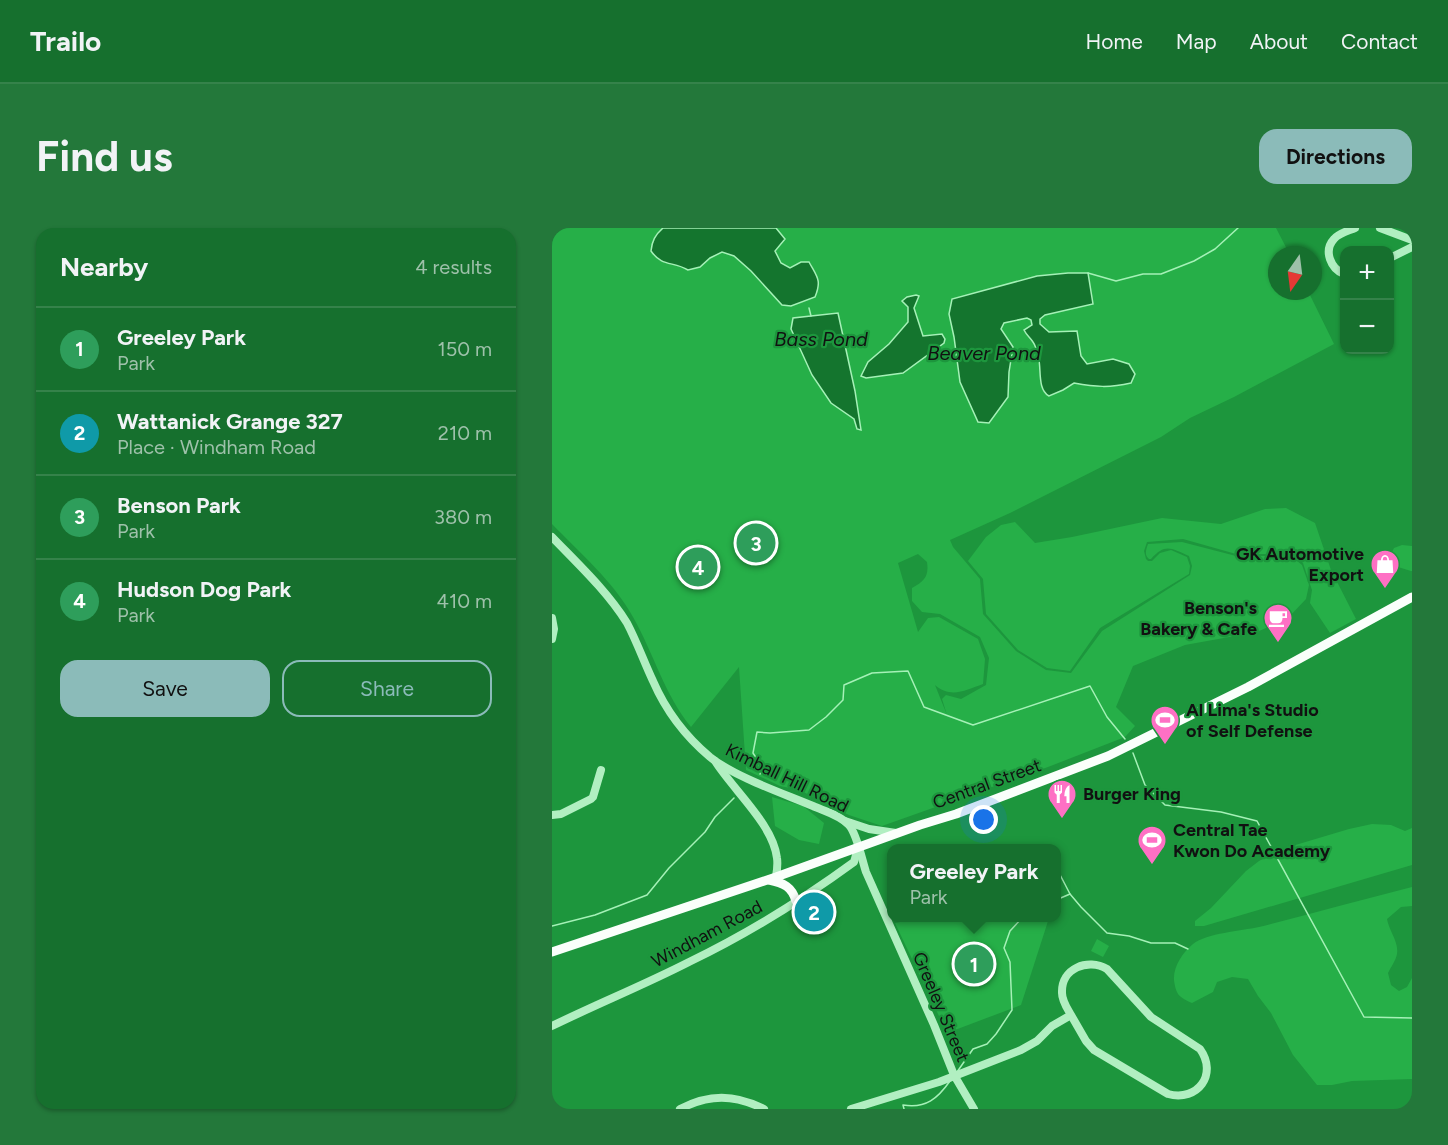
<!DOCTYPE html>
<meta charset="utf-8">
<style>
:root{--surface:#16702e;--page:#23783a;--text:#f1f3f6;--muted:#9ec1aa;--line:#35824a;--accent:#8bbbb9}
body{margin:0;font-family:Figtree,sans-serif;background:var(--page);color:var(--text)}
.controls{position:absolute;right:18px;top:18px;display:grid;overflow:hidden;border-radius:12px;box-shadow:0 2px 4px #0004}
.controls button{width:54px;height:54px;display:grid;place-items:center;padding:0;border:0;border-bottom:2px solid var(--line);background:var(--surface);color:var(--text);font:30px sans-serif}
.compass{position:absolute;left:716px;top:18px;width:54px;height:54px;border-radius:50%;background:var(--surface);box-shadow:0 2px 4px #0004;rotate:194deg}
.you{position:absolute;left:432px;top:592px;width:21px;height:21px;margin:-15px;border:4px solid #fff;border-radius:50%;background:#1a73e8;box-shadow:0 0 0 9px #1a73e833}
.badge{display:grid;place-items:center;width:39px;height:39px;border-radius:50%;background:var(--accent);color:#fff;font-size:20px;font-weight:700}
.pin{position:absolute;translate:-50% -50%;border:3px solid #fff;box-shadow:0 2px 6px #0006}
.popup{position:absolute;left:335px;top:616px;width:174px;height:78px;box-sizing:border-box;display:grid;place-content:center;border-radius:12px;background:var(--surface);filter:drop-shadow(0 2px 4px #0005);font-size:20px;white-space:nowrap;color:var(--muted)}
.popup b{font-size:22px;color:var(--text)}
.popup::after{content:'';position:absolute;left:50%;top:100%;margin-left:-12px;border:12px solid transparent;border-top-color:var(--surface)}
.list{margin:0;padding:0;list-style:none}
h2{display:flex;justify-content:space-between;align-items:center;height:78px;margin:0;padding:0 24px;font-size:26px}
h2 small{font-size:20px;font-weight:400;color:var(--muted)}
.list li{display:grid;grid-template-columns:39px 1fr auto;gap:18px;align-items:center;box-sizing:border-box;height:84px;padding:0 24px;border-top:2px solid var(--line)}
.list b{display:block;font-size:22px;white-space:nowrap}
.list p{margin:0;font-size:20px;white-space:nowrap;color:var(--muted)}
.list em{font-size:20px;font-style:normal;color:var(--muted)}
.actions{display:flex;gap:12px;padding:18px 24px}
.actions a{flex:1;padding:14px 0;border:2px solid var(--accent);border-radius:18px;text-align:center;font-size:21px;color:var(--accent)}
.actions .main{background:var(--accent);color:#111}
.map{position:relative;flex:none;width:860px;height:881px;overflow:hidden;border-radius:18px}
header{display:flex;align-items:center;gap:36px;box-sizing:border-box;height:84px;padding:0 30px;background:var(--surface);border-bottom:2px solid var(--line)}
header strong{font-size:28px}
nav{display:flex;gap:33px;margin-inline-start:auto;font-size:21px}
.intro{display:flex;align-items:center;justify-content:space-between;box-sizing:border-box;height:144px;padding:0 36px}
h1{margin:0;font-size:42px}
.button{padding:15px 27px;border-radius:18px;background:var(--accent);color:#111;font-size:21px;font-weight:700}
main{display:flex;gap:36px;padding:0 36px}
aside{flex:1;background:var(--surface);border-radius:18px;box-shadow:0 2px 4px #0004}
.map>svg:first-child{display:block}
.green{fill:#26af48;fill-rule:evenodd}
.water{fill:#14752e;stroke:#a5f1b7;stroke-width:1.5}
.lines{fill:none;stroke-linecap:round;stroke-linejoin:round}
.stream{stroke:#a5f1b7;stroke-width:1.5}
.minor{stroke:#b1efc1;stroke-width:8}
.major{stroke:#fafffb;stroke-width:9}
.labels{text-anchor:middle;stroke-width:4.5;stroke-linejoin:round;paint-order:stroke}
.poi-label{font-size:18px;font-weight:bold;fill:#111;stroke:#1d963d;text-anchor:start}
.street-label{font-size:18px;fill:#111;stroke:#1d963d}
.water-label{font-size:20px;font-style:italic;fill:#111;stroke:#1d963d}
</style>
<header>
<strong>Trailo</strong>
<nav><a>Home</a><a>Map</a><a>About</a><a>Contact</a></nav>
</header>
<div class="intro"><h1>Find us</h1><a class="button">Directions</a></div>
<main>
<aside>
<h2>Nearby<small>4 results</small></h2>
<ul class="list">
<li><span class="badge" style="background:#2e9e5b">1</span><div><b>Greeley Park</b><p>Park</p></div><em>150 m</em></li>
<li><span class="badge" style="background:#0f9aa8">2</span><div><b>Wattanick Grange 327</b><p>Place · Windham Road</p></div><em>210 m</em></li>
<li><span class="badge" style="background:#2e9e5b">3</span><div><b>Benson Park</b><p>Park</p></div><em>380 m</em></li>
<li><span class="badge" style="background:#2e9e5b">4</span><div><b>Hudson Dog Park</b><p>Park</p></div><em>410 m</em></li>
</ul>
<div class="actions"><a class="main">Save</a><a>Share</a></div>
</aside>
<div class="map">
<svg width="860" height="881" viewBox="0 0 860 881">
<rect width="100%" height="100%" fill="#1d963d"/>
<g class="green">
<path d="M 0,0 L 724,0 L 738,27 L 725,27 L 725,63 L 756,63 L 782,116 L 682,169 L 638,190 L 609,209 L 458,285 L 398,312 L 401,319 L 428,351 L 431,386 L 464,423 L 494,442 L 519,445 L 550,403 L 638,347 L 640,338 L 637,328 C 619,320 613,315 599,331 L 597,331 C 592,327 594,322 596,316 L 630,314 L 684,328 L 739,328 L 750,337 L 757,357 L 754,371 L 736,390 L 705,404 L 633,417 L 581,438 L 564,479 L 583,498 L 573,509 L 496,539 L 330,598 L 297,587 L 268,573 L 248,562 L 228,558 L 194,542 L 187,439 L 139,499 C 112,466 102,426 81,389 C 61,353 28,325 0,296 ZM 366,326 L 375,334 C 377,348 373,353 360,360 L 360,373 L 370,384 L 388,386 L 428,409 L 437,430 L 434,457 L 409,471 L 394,467 L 390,471 L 395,487 L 383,457 C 399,471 414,462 431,456 L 433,431 L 426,411 L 387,389 L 376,390 L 366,404 L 346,335 Z"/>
<polygon points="734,280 763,295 779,342 804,391 778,405 758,375 760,362 751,335 740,326 684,326 631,311 595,314 592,323 594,331 596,333 600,333 608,325 619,322 635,329 638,338 637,346 548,400 518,443 495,440 466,422 434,386 431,351 416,333 434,309 449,297 463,294 483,315 520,309 610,290 669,296 713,281"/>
<polygon points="850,317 860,318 860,343 859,343 846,339 840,324 842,320"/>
<polygon points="220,569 251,578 272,595 267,616 247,612 223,598"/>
<polygon points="820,596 839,597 853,603 860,600 860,637 652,698 643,698 643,693 659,680 694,643 707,633 730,621 797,601"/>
<path d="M 860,659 L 860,678 L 849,679 L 835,691 C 837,703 847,714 845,726 C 844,732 839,739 836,745 L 839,757 L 847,763 L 855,759 L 860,750 L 860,851 L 800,853 L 780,857 L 765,857 L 741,827 L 719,785 L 706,768 L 696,751 L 680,749 L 665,754 L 661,764 L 640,775 C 627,769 624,767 622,752 C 621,739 631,724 641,716 C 655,705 689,703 707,699 C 758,686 809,672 860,659 Z"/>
<polygon points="369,690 497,690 469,777 395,805 343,695"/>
<polygon points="545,711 557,718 551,729 539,723"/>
</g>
<g class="water">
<path d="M 111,0 L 224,0 L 233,11 L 223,23 L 229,35 L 238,40 L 249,34 L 257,34 C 265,49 270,52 263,69 L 239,78 L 230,77 L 199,43 L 182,28 L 170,24 L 158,30 L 148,39 L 136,42 C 121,33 110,39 99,23 C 100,13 103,7 111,0 Z"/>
<path d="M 516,45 L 536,45 L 541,76 L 493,87 L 488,91 L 488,96 L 497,104 L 525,103 L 529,128 L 535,136 L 561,131 L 577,136 L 583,146 L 579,155 C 557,160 544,159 522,155 L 511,162 L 497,168 C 486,162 489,144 487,132 C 486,127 484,118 481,114 C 478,109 475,108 472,102 L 480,97 L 479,92 L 475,90 L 452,95 L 449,101 L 461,119 L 457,144 L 456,169 L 437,195 L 426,194 L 408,154 L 402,109 L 397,86 L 400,71 L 485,48 Z"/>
<polygon points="364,67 367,68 362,80 371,108 390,106 393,111 392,115 351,145 314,150 309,148 316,134 337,116 356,94 356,79 350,73 355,69"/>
<polygon points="286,85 303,163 309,202 305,201 302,191 279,175 260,147 239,101 241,90"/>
</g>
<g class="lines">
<g class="stream">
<polyline points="536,45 564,53 591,46 609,46 642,33 663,21 686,0"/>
<polyline points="257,80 259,88"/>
<polyline points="581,525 593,557 613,577 669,584 705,593 812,789 860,790"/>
<polyline points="208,546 212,542 201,525 205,504 218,505 257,502 274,489 291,472 292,457 320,445 356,443 372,479 421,497 538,458 555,489 573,511"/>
<polyline points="504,639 518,666 529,679 555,705 577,708 599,715 623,715 636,721"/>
<polyline points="504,672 518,666"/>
<polyline points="0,698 43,687 95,667 117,640 153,604 163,589 182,570"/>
<polyline points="405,844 421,821 435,816 444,806 460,782 458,734 452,720 458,703 470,690"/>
<path d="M 352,881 L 351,877 C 374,881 386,870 398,853"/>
</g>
<g class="minor">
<polyline points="828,0 860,12"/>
<polyline points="838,30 860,19"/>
<path d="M 792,46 C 779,41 771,23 782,11 C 787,5 796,3 803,0"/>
<path d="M 0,309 C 26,336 55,363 75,395 C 85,414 92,434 101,453 C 114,483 133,508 158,529 C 183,549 230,565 261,578 C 272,583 288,587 297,597 C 305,606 310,632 314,644 L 382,797 L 402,847 L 422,881"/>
<polyline points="0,390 2,401 0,411"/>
<path d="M 163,533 C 181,562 221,596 225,630 C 226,637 225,643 224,649"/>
<polyline points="0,587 9,586 39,571 41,569 49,542"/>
<polyline points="293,593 317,601 344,605"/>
<path d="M 0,798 C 45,776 92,757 137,734 C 195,706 250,672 302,634 L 306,620"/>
<path d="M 128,881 C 157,866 182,866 212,881"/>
<path d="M 299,881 L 387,854 L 469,822 L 485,813 L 500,798 L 519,787 C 515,780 510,773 510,765 C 509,740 536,730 555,741 L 599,789 L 648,821 C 666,846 646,874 616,866 L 542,822 L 534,813 L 519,787"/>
</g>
<g class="major">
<path d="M 217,652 C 232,655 240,659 244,673"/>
<polyline points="0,724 224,649 368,597 404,586 556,528 696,459 860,369"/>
</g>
</g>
<defs>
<g id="shop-pin" transform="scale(1.5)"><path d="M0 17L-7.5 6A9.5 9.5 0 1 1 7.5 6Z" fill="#fe70c4" stroke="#1d963d"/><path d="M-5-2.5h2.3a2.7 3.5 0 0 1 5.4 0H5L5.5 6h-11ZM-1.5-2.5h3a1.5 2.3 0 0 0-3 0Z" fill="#fff"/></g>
<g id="cafe-pin" transform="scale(1.5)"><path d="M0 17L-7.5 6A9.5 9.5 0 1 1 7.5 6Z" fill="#fe70c4" stroke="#1d963d"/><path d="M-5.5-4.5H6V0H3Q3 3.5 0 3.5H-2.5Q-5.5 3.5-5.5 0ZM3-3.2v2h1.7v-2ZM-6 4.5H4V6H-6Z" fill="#fff"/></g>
<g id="stadium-pin" transform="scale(1.5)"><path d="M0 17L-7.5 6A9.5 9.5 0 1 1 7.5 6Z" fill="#fe70c4" stroke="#1d963d"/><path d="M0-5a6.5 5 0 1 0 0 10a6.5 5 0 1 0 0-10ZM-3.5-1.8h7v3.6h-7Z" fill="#fff"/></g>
<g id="restaurant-pin" transform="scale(1.5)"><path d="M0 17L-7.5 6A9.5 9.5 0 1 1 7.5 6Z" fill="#fe70c4" stroke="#1d963d"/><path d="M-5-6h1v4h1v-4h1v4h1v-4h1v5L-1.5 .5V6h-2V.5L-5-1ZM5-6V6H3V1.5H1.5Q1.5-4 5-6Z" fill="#fff"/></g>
</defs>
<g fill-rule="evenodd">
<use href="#shop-pin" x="833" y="336"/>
<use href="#cafe-pin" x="726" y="390"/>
<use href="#stadium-pin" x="613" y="492"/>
<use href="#restaurant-pin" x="510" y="566"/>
<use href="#stadium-pin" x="600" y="612"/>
</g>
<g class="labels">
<g class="poi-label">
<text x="812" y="332" text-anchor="end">GK Automotive<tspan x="812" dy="21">Export</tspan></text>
<text x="705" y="386" text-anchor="end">Benson's<tspan x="705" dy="21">Bakery &amp; Cafe</tspan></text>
<text x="634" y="488">Al Lima's Studio<tspan x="634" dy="21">of Self Defense</tspan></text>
<text x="531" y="572">Burger King</text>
<text x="621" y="608">Central Tae<tspan x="621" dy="21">Kwon Do Academy</tspan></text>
</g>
<g class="street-label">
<text transform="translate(235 550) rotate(26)" y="6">Kimball Hill Road</text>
<text transform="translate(435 556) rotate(-20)" y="6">Central Street</text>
<text transform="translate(155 706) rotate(-28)" y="6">Windham Road</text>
<text transform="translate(389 779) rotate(67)" y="6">Greeley Street</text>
</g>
<g class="water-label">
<text x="269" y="118">Bass Pond</text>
<text x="432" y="132">Beaver Pond</text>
</g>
</g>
</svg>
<div class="controls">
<button>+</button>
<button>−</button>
</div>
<svg class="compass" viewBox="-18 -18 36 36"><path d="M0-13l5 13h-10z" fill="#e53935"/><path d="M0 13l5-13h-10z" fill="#9ec1aa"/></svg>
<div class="you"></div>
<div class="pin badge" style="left:422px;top:736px;background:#2e9e5b">1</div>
<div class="popup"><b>Greeley Park</b>Park</div>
<div class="pin badge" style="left:262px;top:684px;background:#0f9aa8">2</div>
<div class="pin badge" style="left:204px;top:315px;background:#2e9e5b">3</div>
<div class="pin badge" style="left:146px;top:339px;background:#2e9e5b">4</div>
</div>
</main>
